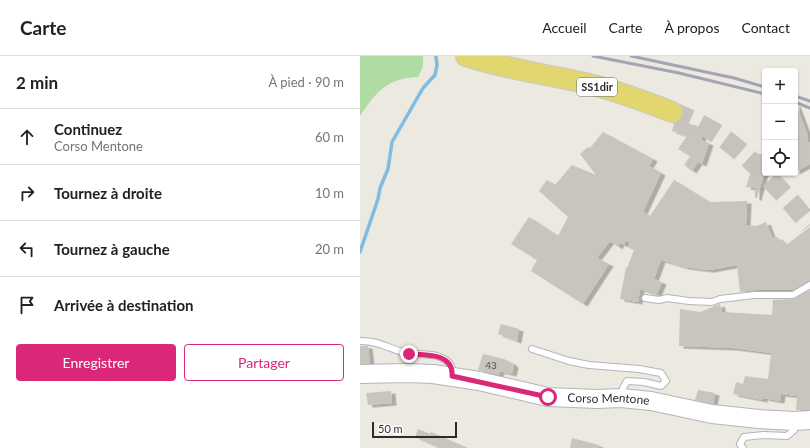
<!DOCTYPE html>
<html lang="fr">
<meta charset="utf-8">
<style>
:root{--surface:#fff;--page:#f2f2f2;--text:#202124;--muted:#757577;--line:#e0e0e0;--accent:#db2777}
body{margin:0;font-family:Lato,sans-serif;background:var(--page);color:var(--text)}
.controls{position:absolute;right:12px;top:12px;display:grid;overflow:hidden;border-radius:4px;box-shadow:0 1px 3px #0004}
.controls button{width:36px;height:36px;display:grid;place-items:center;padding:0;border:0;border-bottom:1px solid var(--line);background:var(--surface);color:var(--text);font:20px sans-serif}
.scale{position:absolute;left:12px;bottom:10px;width:85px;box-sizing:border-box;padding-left:4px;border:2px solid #2c2c2c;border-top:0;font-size:11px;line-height:14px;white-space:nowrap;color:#2c2c2c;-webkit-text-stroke:3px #fff;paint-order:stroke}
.stop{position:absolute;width:12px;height:12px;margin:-9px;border:3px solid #db2777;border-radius:50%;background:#fff}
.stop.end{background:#db2777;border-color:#fff;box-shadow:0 1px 4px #0008}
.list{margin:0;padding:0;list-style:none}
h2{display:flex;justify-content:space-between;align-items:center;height:52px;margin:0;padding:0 16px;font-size:17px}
h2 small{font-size:13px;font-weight:400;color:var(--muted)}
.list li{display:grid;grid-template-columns:26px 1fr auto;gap:12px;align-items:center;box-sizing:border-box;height:56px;padding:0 16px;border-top:1px solid var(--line)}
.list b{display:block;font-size:15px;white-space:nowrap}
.list p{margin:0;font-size:13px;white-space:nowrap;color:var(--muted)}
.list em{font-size:13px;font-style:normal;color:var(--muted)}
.actions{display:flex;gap:8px;padding:12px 16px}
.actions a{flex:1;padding:9px 0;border:1px solid var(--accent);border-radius:4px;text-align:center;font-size:14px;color:var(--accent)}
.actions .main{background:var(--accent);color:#fff}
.icon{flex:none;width:22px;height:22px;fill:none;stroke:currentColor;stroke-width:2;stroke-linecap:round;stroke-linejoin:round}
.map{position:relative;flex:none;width:450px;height:392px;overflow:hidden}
header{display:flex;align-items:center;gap:24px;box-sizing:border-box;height:56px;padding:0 20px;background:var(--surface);border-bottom:1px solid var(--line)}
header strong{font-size:19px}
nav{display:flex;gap:22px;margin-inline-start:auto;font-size:14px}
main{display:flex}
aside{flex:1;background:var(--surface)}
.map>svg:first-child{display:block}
.green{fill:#afdca3}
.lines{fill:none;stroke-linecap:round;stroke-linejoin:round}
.stream{stroke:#7fbbe2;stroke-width:3.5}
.building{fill:#c8c5bf;filter:url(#shadow)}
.primary-tunnel{stroke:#c6c3bc;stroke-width:20;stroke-dasharray:20 10;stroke-linecap:butt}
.lane-casing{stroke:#b4b4be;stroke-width:8}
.secondary-casing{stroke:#b4b4be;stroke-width:20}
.primary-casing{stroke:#c8c8c8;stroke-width:22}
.lane{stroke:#fff;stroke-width:6}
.secondary{stroke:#fff;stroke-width:18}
.primary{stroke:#e2d66f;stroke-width:20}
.rail{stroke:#a3a4b4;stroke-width:3}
.route{stroke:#db2777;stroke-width:5}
.labels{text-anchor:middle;stroke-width:3;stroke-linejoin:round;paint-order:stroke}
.number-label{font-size:10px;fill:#535251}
.shield{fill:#fff;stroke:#6b6b6b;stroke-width:1}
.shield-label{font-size:11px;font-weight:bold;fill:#2c2c2c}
.street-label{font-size:12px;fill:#2c2c2c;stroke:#fff}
</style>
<header>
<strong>Carte</strong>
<nav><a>Accueil</a><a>Carte</a><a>À propos</a><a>Contact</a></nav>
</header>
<main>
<aside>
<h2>2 min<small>À pied · 90 m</small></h2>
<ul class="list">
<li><svg class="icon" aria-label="ahead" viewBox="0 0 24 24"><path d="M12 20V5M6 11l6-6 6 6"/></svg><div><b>Continuez</b><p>Corso Mentone</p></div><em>60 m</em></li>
<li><svg class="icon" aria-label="right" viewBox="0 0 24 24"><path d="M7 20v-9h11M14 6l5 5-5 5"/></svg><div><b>Tournez à droite</b></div><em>10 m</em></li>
<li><svg class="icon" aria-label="left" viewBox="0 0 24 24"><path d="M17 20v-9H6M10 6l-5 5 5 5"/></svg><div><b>Tournez à gauche</b></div><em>20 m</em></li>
<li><svg class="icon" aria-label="arrive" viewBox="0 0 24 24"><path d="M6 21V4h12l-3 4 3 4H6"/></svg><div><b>Arrivée à destination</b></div></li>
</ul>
<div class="actions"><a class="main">Enregistrer</a><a>Partager</a></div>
</aside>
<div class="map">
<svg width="450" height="392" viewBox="0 0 450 392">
<defs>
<filter id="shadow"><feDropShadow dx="4.5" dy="2.5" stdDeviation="0" flood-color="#0004"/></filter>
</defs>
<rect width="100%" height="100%" fill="#ece9e0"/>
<path class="green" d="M 0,0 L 63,0 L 63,11 L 58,21 C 27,22 16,36 0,60 Z"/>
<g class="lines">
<polyline class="stream" points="0,196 18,143 20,132 28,113 32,86 63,32 75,19 77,9 76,1"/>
</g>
<g class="building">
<polygon points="435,48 436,48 448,80 448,87 450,86 450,108 435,116"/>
<polygon points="319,65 345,72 341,84 349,87 342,108 338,106 332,115 324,109 330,100 318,93 327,80 312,75 314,67"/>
<polygon points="243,76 293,103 289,110 301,117 283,156 290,160 314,124 351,147 351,146 387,145 386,169 397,170 406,166 412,181 417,181 426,189 450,171 450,225 432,234 394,234 380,236 377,209 350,214 340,213 325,211 301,204 294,223 302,226 297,238 280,233 278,246 260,243 266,211 267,212 274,194 269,192 270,186 265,185 264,189 260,187 258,191 250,185 237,202 249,208 223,248 171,215 177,204 151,188 169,161 198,180 208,161 179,135 187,124 195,129 212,109 236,119 220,98 228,91 230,92"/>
<polygon points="393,98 403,98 403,108 405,114 397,142 395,142 395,132 386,131 390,118 394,118"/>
<polygon points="450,234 450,354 436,354 437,340 421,338 420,345 403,342 403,344 373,338 376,326 383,328 385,320 408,323 411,297 373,292 319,290 320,253 340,256 360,248 362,256 412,259 413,244 433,243"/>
<polygon points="141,268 159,273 157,285 138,278"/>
<polygon points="0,290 8,290 10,307 0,308"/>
<polygon points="123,298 144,303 152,307 154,310 152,318 140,315 139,319 118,314"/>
<polygon points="338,334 355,337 353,348 335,344"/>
<polygon points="31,335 32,347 8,349 6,337"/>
<polygon points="58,373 70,378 71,376 108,392 80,392 55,381"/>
<polygon points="212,382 239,389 239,392 210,392"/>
</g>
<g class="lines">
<path class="primary-tunnel" d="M 312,56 C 331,63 350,72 366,84 C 398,108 425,138 450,169"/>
<g class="lane-casing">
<g id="lane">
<polyline points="285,242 299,244 307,242 329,245 352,246 360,243 394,239 433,239 450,229"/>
<path d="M 0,285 C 18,284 33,295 51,298 C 60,299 73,297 82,302 C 89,305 93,310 92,318"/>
<polyline points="172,293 209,305 229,309 279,313 301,317 306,325 301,330 284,326 267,325 263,332 261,340"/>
<polyline points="383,392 380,388 384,381 404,379 427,380 434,374 434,366"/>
</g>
</g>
<g class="secondary-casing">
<g id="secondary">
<path id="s1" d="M 0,318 L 48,317 L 73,318 L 119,325 L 188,341 L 237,343 L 261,342 L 291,345 L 352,358 L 399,363 L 434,365 L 450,364"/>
</g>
</g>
<g class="primary-casing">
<path id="primary" d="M 106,0 C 145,13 185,18 225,27 C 255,34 284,45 312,56"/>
</g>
<use href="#lane" class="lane"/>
<use href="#secondary" class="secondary"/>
<use href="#primary" class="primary"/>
<g class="rail">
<polyline points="233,0 319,17 405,38"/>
<polyline points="271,0 374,22 405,31"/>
<polyline points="435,40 450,45"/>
<polyline points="435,46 450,52"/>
</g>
</g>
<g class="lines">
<path class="route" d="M 49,298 C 66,299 94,297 92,320 L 188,341"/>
</g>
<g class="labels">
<g class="number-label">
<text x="131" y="313">43</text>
</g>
<rect class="shield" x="217" y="22" width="40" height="18" rx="3"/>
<g class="shield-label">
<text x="237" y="35">SS1dir</text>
</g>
<g class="street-label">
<text dy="4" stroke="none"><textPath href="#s1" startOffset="251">Corso Mentone</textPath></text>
</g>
</g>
</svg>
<div class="controls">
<button>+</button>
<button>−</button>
<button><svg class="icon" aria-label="locate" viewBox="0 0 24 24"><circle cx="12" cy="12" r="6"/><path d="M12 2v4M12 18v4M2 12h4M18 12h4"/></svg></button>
</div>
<div class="scale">50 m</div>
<div class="stop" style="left:188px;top:341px"></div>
<div class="stop end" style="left:49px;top:298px"></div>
</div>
</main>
